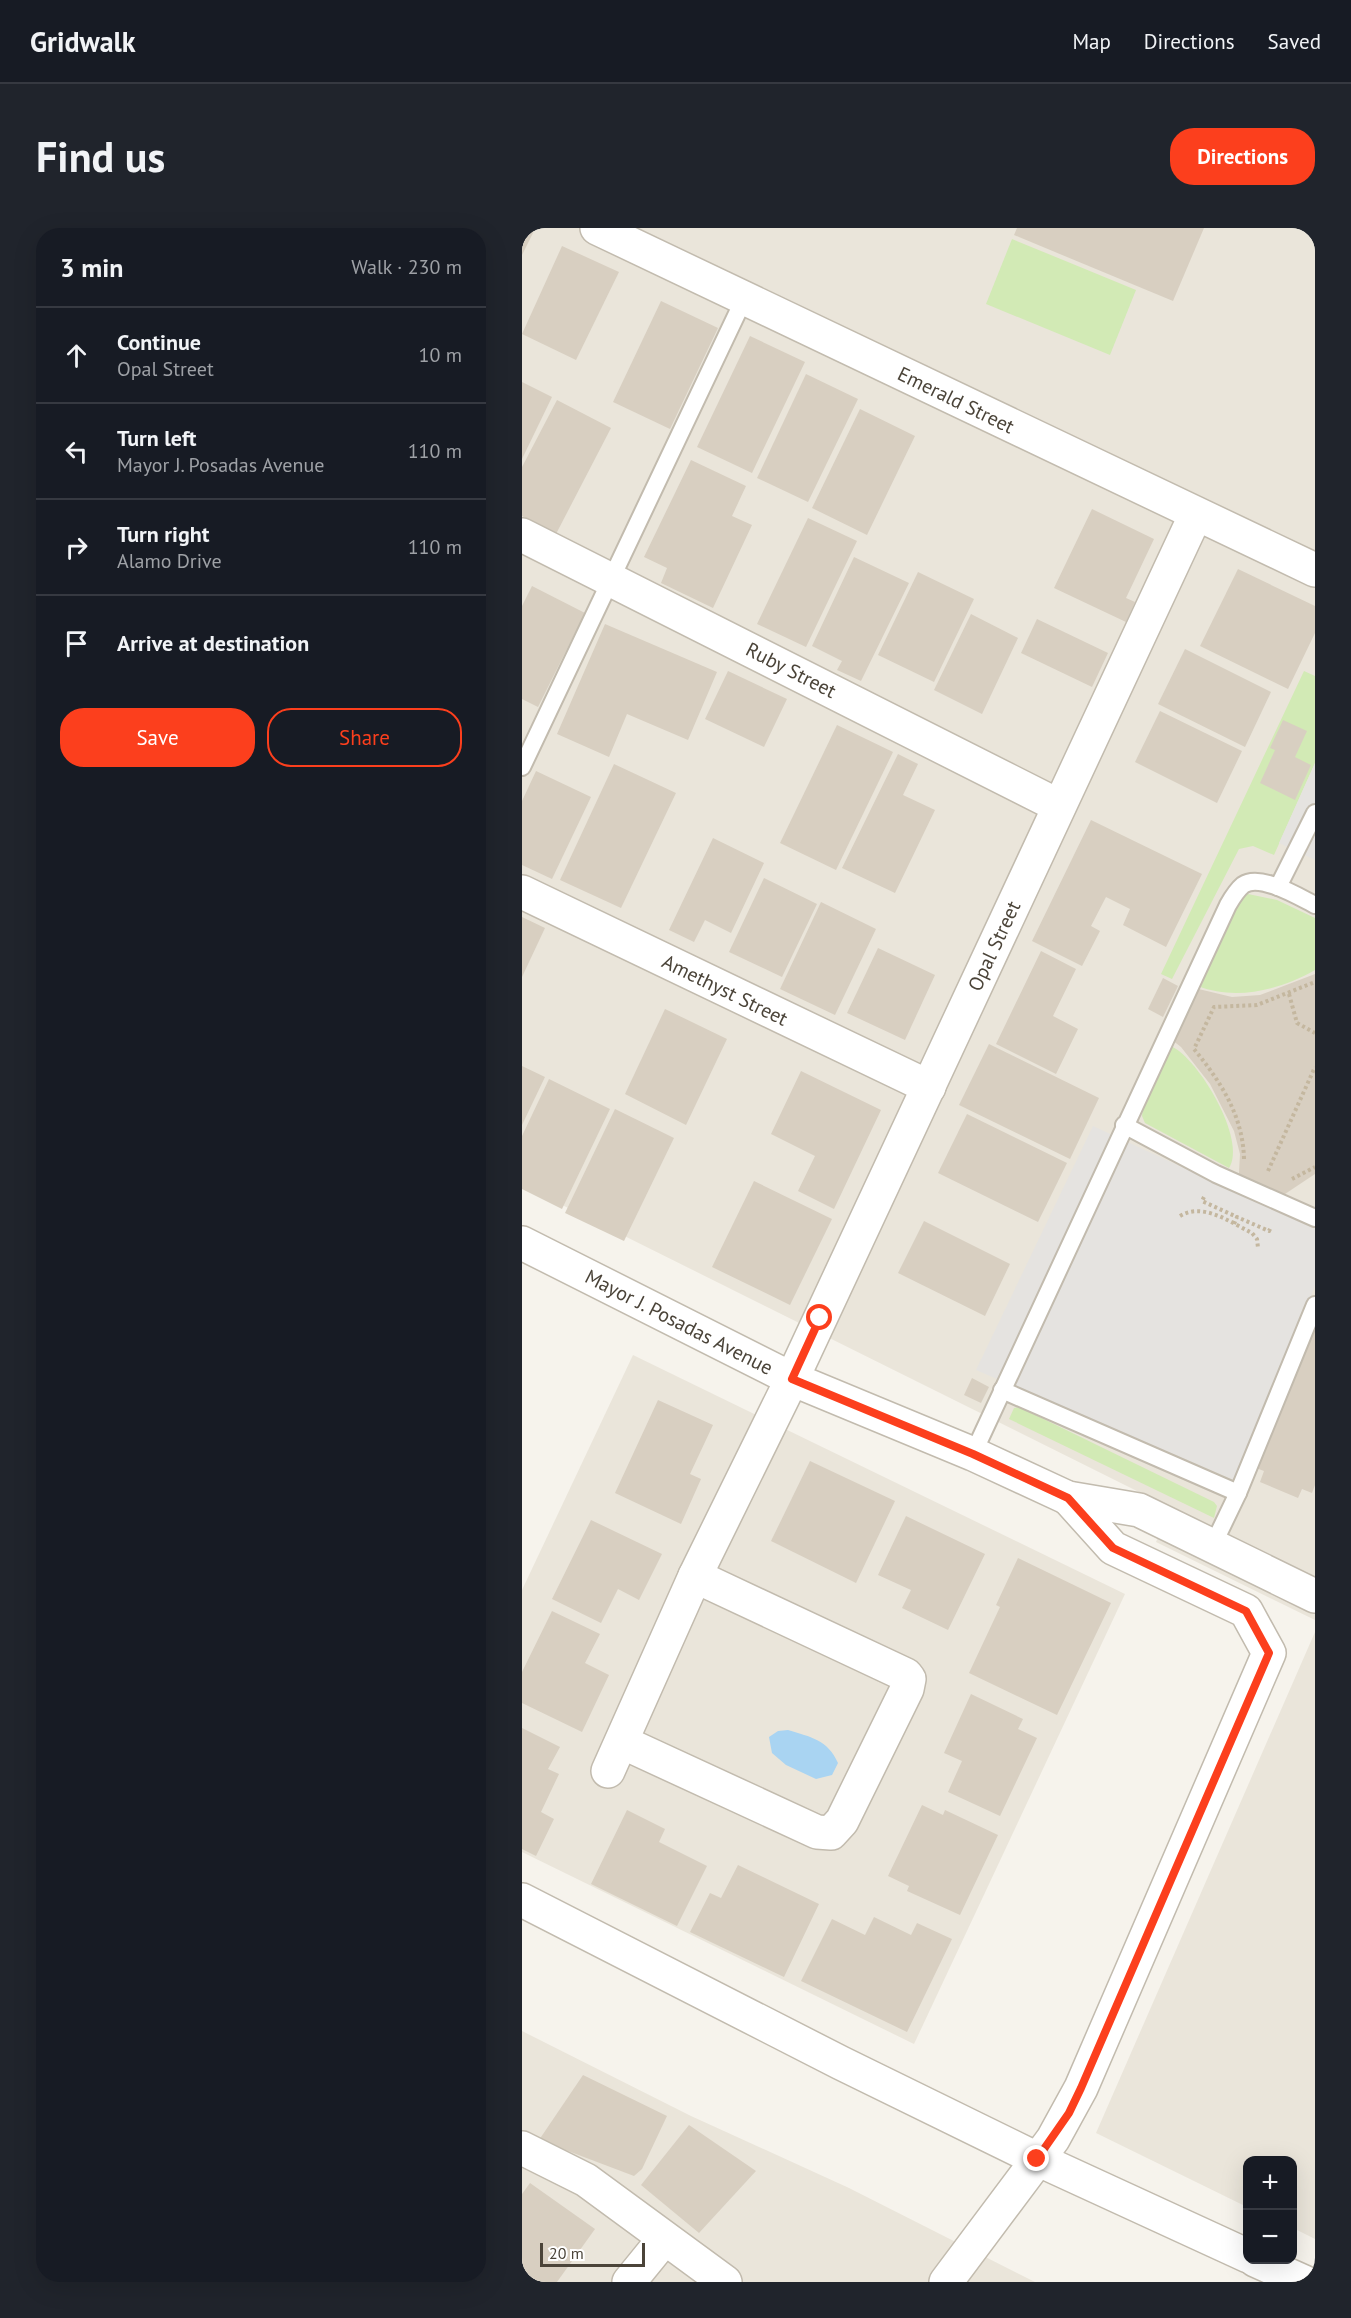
<!DOCTYPE html>
<meta charset="utf-8">
<style>
:root{--surface:#171b24;--page:#20242c;--text:#f1f3f6;--muted:#9ea1a6;--line:#363941;--accent:#fc3f1d}
body{margin:0;font-family:"PT Sans",sans-serif;background:var(--page);color:var(--text)}
.controls{position:absolute;right:18px;bottom:18px;display:grid;overflow:hidden;border-radius:12px;box-shadow:0 6px 24px #0002}
.controls button{width:54px;height:54px;display:grid;place-items:center;padding:0;border:0;border-bottom:2px solid var(--line);background:var(--surface);color:var(--text);font:30px sans-serif}
.scale{position:absolute;left:18px;bottom:15px;width:105px;box-sizing:border-box;padding-left:6px;border:3px solid #4b4439;border-top:0;font-size:16px;line-height:21px;white-space:nowrap;color:#4b4439;-webkit-text-stroke:4px #fff;paint-order:stroke}
.stop{position:absolute;width:18px;height:18px;margin:-14px;border:4px solid #fc3f1d;border-radius:50%;background:#fff}
.stop.end{background:#fc3f1d;border-color:#fff;box-shadow:0 2px 6px #0008}
.list{margin:0;padding:0;list-style:none}
h2{display:flex;justify-content:space-between;align-items:center;height:78px;margin:0;padding:0 24px;font-size:26px}
h2 small{font-size:20px;font-weight:400;color:var(--muted)}
.list li{display:grid;grid-template-columns:39px 1fr auto;gap:18px;align-items:center;box-sizing:border-box;height:96px;padding:0 24px;border-top:2px solid var(--line)}
.list b{display:block;font-size:22px;white-space:nowrap}
.list p{margin:0;font-size:20px;white-space:nowrap;color:var(--muted)}
.list em{font-size:20px;font-style:normal;color:var(--muted)}
.actions{display:flex;gap:12px;padding:18px 24px}
.actions a{flex:1;padding:14px 0;border:2px solid var(--accent);border-radius:24px;text-align:center;font-size:21px;color:var(--accent)}
.actions .main{background:var(--accent);color:#fff}
.icon{flex:none;width:33px;height:33px;fill:none;stroke:currentColor;stroke-width:2;stroke-linecap:round;stroke-linejoin:round}
.map{position:relative;flex:none;width:793px;height:2054px;overflow:hidden;border-radius:24px}
header{display:flex;align-items:center;gap:36px;box-sizing:border-box;height:84px;padding:0 30px;background:var(--surface);border-bottom:2px solid var(--line)}
header strong{font-size:28px}
nav{display:flex;gap:33px;margin-inline-start:auto;font-size:21px}
.intro{display:flex;align-items:center;justify-content:space-between;box-sizing:border-box;height:144px;padding:0 36px}
h1{margin:0;font-size:42px}
.button{padding:15px 27px;border-radius:24px;background:var(--accent);color:#fff;font-size:21px;font-weight:700}
main{display:flex;gap:36px;padding:0 36px}
aside{flex:1;background:var(--surface);border-radius:24px;box-shadow:0 6px 24px #0002}
.map>svg:first-child{display:block}
.residential{fill:#eae5da}
.green{fill:#d2eab5}
.parking{fill:#e5e3e0}
.water{fill:#a9d4f2}
.building{fill:#d8cfc1}
.lines{fill:none;stroke-linecap:round;stroke-linejoin:round}
.service-casing{stroke:#c2bbae;stroke-width:20}
.minor-casing{stroke:#c2bbae;stroke-width:36}
.path{stroke:#c4b79f;stroke-width:4;stroke-dasharray:3 3;stroke-linecap:butt}
.service{stroke:#fff;stroke-width:16}
.minor{stroke:#fff;stroke-width:33}
.route{stroke:#fc3f1d;stroke-width:8}
.labels{text-anchor:middle;stroke-width:4.5;stroke-linejoin:round;paint-order:stroke}
.street-label{font-size:20px;fill:#4b4439;stroke:#fff}
</style>
<header>
<strong>Gridwalk</strong>
<nav><a>Map</a><a>Directions</a><a>Saved</a></nav>
</header>
<div class="intro"><h1>Find us</h1><a class="button">Directions</a></div>
<main>
<aside>
<h2>3 min<small>Walk · 230 m</small></h2>
<ul class="list">
<li><svg class="icon" aria-label="ahead" viewBox="0 0 24 24"><path d="M12 20V5M6 11l6-6 6 6"/></svg><div><b>Continue</b><p>Opal Street</p></div><em>10 m</em></li>
<li><svg class="icon" aria-label="left" viewBox="0 0 24 24"><path d="M17 20v-9H6M10 6l-5 5 5 5"/></svg><div><b>Turn left</b><p>Mayor J. Posadas Avenue</p></div><em>110 m</em></li>
<li><svg class="icon" aria-label="right" viewBox="0 0 24 24"><path d="M7 20v-9h11M14 6l5 5-5 5"/></svg><div><b>Turn right</b><p>Alamo Drive</p></div><em>110 m</em></li>
<li><svg class="icon" aria-label="arrive" viewBox="0 0 24 24"><path d="M6 21V4h12l-3 4 3 4H6"/></svg><div><b>Arrive at destination</b></div></li>
</ul>
<div class="actions"><a class="main">Save</a><a>Share</a></div>
</aside>
<div class="map">
<svg width="793" height="2054" viewBox="0 0 793 2054">
<rect width="100%" height="100%" fill="#f6f3ec"/>
<g class="residential">
<polygon points="0,0 793,0 793,1392 634,1314 649,1280 0,957"/>
<polygon points="111,1127 603,1366 392,1816 0,1624 0,1362"/>
<polygon points="793,1404 793,2011 771,2000 770,1932 726,1932 725,1979 574,1905"/>
<polygon points="0,1803 169,1888 327,1960 513,2054 0,2054"/>
</g>
<g class="green">
<polygon points="490,11 614,62 588,127 464,76"/>
<polygon points="782,443 793,448 793,535 752,627 731,618 717,621 650,751 639,746"/>
<path d="M 726,666 L 755,672 L 793,690 L 793,742 C 758,762 714,773 676,758 C 686,736 705,677 726,666 Z"/>
<path d="M 649,818 C 677,831 725,912 707,940 L 623,895 L 620,888 L 621,879 Z"/>
<polygon points="497,1179 692,1274 695,1278 692,1290 487,1191 492,1180"/>
</g>
<g class="parking">
<polygon points="793,535 793,632 757,615"/>
<polygon points="571,898 793,1001 793,1058 712,1252 454,1142"/>
</g>
<path class="water" d="M 266,1502 C 289,1509 306,1512 316,1535 L 310,1547 L 294,1551 L 264,1537 L 250,1525 L 247,1509 L 256,1503 Z"/>
<g class="building">
<polygon points="0,0 13,1 0,27"/>
<polygon points="495,0 682,0 651,73 492,7"/>
<polygon points="40,18 97,44 54,132 0,106"/>
<polygon points="139,73 196,100 148,201 91,174"/>
<polygon points="228,108 283,134 230,245 175,219"/>
<polygon points="284,146 336,171 286,274 235,250"/>
<polygon points="0,154 30,169 0,231"/>
<polygon points="35,172 89,200 34,306 0,288 0,239"/>
<polygon points="338,181 393,208 345,307 290,280"/>
<polygon points="169,232 224,258 210,288 230,297 191,380 139,355 145,340 122,329"/>
<polygon points="570,281 632,311 604,370 613,374 604,394 532,360"/>
<polygon points="286,290 335,313 284,419 235,396"/>
<polygon points="332,329 387,355 339,453 315,442 320,433 290,418"/>
<polygon points="716,341 793,378 793,405 766,461 678,418"/>
<polygon points="396,344 452,371 412,454 356,427"/>
<polygon points="10,358 63,385 16,479 0,471 0,378"/>
<polygon points="449,386 496,410 460,486 412,462"/>
<polygon points="515,391 586,425 570,459 499,425"/>
<polygon points="83,396 195,444 166,512 105,486 87,529 35,506"/>
<polygon points="663,421 749,464 723,519 636,476"/>
<polygon points="206,443 265,471 242,519 183,491"/>
<polygon points="638,483 720,523 695,575 613,534"/>
<polygon points="761,492 785,503 773,529 789,537 773,572 738,555 753,522 748,520"/>
<polygon points="315,497 371,524 314,642 258,615"/>
<polygon points="376,526 396,536 381,567 413,582 373,665 320,640"/>
<polygon points="92,536 154,565 99,680 38,652"/>
<polygon points="14,543 69,569 30,651 0,637 0,573"/>
<polygon points="569,592 680,646 644,719 601,697 608,681 584,669 569,698 578,703 560,738 510,713"/>
<polygon points="191,610 242,635 209,705 183,692 172,714 147,702"/>
<polygon points="242,650 295,676 260,749 207,724"/>
<polygon points="299,674 354,701 313,787 258,761"/>
<polygon points="0,689 23,700 0,749"/>
<polygon points="356,720 413,747 383,812 325,785"/>
<polygon points="519,723 554,741 531,788 556,801 534,846 474,816"/>
<polygon points="793,746 793,946 763,966 752,979 712,961 717,945 718,926 712,903 688,856 659,819 641,805 664,758 710,769 738,767"/>
<polygon points="641,750 656,758 641,789 626,781"/>
<polygon points="143,781 205,811 164,897 103,866"/>
<polygon points="467,816 577,870 548,931 437,877"/>
<polygon points="0,838 23,849 0,897"/>
<polygon points="279,843 359,882 312,981 276,963 293,928 249,906"/>
<polygon points="27,851 88,881 40,981 0,961 0,908"/>
<polygon points="93,881 152,910 102,1013 43,985"/>
<polygon points="445,886 545,935 516,994 416,945"/>
<polygon points="232,953 310,991 268,1077 190,1039"/>
<polygon points="402,993 488,1036 463,1088 376,1045"/>
<polygon points="793,1102 793,1257 790,1265 780,1261 776,1270 738,1254 742,1243 734,1240"/>
<polygon points="450,1150 467,1159 459,1175 442,1167"/>
<polygon points="136,1172 191,1197 168,1246 179,1251 159,1296 93,1265"/>
<polygon points="288,1233 373,1273 334,1355 249,1313"/>
<polygon points="384,1288 463,1326 426,1402 380,1380 389,1362 356,1347"/>
<polygon points="69,1292 140,1326 117,1372 96,1361 79,1395 30,1371"/>
<polygon points="496,1330 589,1375 535,1487 447,1445 478,1379 474,1377"/>
<polygon points="30,1383 78,1406 63,1435 87,1447 60,1504 0,1475 0,1444"/>
<polygon points="449,1466 501,1491 496,1501 515,1510 478,1588 426,1564 440,1533 422,1525"/>
<polygon points="0,1500 38,1519 26,1541 37,1546 19,1584 32,1591 14,1628 0,1621"/>
<polygon points="400,1577 421,1587 423,1582 476,1607 438,1687 385,1663 387,1658 366,1648"/>
<polygon points="105,1582 143,1601 137,1614 185,1638 155,1698 69,1656"/>
<polygon points="216,1637 297,1676 262,1749 168,1704 188,1665 199,1670"/>
<polygon points="352,1689 389,1707 395,1695 430,1711 385,1804 279,1753 310,1691 343,1707"/>
<polygon points="61,1847 145,1888 120,1941 112,1948 17,1912"/>
<polygon points="167,1897 234,1943 177,2005 119,1957"/>
<polygon points="8,1955 73,2001 35,2054 0,2054 0,1966"/>
</g>
<g class="lines">
<g class="service-casing">
<g id="service">
<polyline points="0,539 222,71"/>
<polyline points="756,659 793,585"/>
<polyline points="602,897 694,946 793,990"/>
<polyline points="480,1162 716,1265"/>
<path d="M 451,1226 L 706,677 C 710,670 715,662 721,657 C 738,645 777,669 793,677"/>
<polyline points="691,1317 716,1265 793,1077"/>
</g>
</g>
<g class="minor-casing">
<g id="minor">
<polyline points="75,0 793,342"/>
<polyline points="0,307 537,578"/>
<polyline points="0,664 407,859"/>
<polyline points="0,1015 270,1151 451,1226 546,1270 617,1282 793,1368"/>
<polyline points="100,1514 295,1604 309,1605 320,1593 385,1461 387,1451 384,1447 173,1348"/>
<polyline points="86,1543 173,1348 270,1151 674,286"/>
<polyline points="0,1672 319,1835 515,1931 726,2028"/>
<polyline points="0,1920 64,1952 203,2054"/>
<polyline points="733,2032 782,2054"/>
<polyline points="107,2054 142,2011"/>
<polyline points="424,2054 531,1911 559,1860 747,1425 724,1383 591,1320 546,1270"/>
</g>
</g>
<g class="path">
<polyline points="767,766 775,795 793,805"/>
<path d="M 722,931 C 721,888 699,854 672,821 L 692,779 L 735,777 L 793,754"/>
<polyline points="746,943 793,839"/>
<polyline points="770,951 793,939"/>
<polyline points="682,969 680,973 715,989"/>
<path d="M 658,988 C 681,974 708,994 730,1005 L 735,1011 L 736,1020"/>
<polyline points="712,996 715,989 747,1003 749,999"/>
</g>
<use href="#service" class="service"/>
<use href="#minor" class="minor"/>
</g>
<g class="lines">
<polyline class="route" points="298,1090 270,1151 451,1226 546,1270 591,1320 724,1383 747,1425 559,1860 547,1885 515,1931"/>
</g>
<g class="labels">
<g class="street-label">
<text transform="translate(434 172) rotate(26)" y="7">Emerald Street</text>
<text transform="translate(269 442) rotate(27)" y="7">Ruby Street</text>
<text transform="translate(472 718) rotate(-65)" y="7">Opal Street</text>
<text transform="translate(203 762) rotate(26)" y="7">Amethyst Street</text>
<text transform="translate(157 1094) rotate(27)" y="7">Mayor J. Posadas Avenue</text>
</g>
</g>
</svg>
<div class="controls">
<button>+</button>
<button>−</button>
</div>
<div class="scale">20 m</div>
<div class="stop" style="left:298px;top:1090px"></div>
<div class="stop end" style="left:515px;top:1931px"></div>
</div>
</main>
